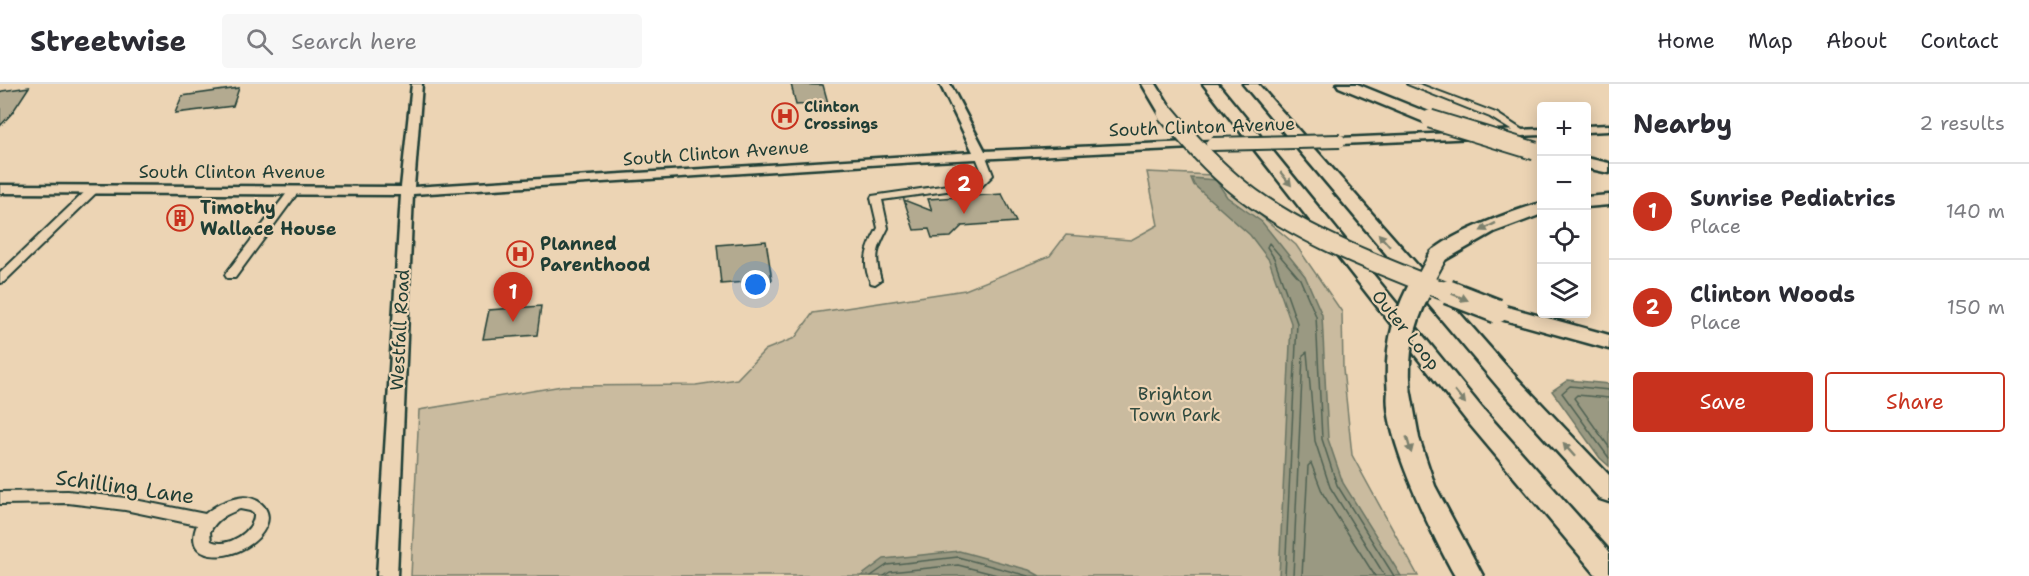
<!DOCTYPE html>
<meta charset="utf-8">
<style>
:root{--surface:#fff;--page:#f7f7f7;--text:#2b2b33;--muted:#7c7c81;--line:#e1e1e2;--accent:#c8321e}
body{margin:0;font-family:"Shantell Sans",sans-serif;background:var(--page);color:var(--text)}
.controls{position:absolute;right:18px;top:18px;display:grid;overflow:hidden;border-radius:6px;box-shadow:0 3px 15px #0003}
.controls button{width:54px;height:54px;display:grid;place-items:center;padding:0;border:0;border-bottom:2px solid var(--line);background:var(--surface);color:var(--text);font:30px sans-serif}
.you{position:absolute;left:756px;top:201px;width:21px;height:21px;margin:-15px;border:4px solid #fff;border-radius:50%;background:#1a73e8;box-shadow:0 0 0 9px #1a73e833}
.badge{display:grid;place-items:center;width:39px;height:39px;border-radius:50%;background:var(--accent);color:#fff;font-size:20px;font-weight:700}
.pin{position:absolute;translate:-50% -50px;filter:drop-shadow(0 2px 3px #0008)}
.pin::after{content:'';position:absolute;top:32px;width:21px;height:18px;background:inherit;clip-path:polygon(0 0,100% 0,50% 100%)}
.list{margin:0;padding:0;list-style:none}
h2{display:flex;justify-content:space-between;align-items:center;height:78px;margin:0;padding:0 24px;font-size:26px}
h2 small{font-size:20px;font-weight:400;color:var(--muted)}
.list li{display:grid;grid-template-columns:39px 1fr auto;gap:18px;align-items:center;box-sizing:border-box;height:96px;padding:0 24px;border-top:2px solid var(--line)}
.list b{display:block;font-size:22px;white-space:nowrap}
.list p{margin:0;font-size:20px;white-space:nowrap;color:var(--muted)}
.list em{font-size:20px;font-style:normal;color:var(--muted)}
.actions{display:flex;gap:12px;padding:18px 24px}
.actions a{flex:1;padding:14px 0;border:2px solid var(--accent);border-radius:6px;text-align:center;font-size:21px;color:var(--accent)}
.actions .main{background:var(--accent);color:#fff}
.icon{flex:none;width:33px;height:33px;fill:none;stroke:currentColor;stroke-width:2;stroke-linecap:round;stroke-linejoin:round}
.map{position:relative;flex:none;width:1609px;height:492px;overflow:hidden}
header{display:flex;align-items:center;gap:36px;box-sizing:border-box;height:84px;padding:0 30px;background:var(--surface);border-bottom:2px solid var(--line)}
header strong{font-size:28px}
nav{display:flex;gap:33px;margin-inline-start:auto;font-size:21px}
.search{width:420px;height:54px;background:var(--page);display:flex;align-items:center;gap:15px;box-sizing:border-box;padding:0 21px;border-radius:6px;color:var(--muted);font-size:22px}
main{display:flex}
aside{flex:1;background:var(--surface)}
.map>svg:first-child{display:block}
.green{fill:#cabb9f;stroke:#747c6a;stroke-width:1.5}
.water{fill:#9a9982;stroke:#697463;stroke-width:1.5}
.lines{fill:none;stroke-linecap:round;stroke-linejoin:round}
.shore{stroke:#506253;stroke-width:1.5}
.building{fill:#b3aa90;stroke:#1f3d34;stroke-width:1.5}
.minor-casing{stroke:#1f3d34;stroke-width:4}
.tertiary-casing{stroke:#1f3d34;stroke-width:5}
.motorway-casing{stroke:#1f3d34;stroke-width:5}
.minor{fill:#ecd4b4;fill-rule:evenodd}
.tertiary{fill:#ecd4b4;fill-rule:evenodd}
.motorway{fill:#ecd4b4;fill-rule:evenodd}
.tertiary-bridge-casing{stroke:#1f3d34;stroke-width:16;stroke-linecap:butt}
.motorway-bridge-far1-casing{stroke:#1f3d34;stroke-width:21;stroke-linecap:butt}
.motorway-bridge-casing{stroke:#1f3d34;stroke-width:28;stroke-linecap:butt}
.tertiary-bridge{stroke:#ecd4b4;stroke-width:12}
.motorway-bridge-far1{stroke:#ecd4b4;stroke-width:17}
.motorway-bridge{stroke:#ecd4b4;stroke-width:23}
.oneway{fill:#7b816e}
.labels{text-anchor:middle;stroke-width:4.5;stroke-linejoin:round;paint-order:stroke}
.far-poi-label{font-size:15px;font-weight:bold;fill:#1f3d34;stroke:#ecd4b4;text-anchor:start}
.street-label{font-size:18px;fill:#1f3d34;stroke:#ecd4b4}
.poi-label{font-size:18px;font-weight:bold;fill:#1f3d34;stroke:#ecd4b4;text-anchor:start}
.park-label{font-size:18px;fill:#304a3f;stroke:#ecd4b4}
.near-street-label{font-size:21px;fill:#1f3d34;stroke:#ecd4b4}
</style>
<header>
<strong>Streetwise</strong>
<div class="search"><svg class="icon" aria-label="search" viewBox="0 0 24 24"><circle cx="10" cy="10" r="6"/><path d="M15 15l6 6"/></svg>Search here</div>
<nav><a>Home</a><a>Map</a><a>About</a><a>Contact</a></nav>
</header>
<main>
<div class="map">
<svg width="1609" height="492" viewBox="0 0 1609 492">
<rect width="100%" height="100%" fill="#ecd4b4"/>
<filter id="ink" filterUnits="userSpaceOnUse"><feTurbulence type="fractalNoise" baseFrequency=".0167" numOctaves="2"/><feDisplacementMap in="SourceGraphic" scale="12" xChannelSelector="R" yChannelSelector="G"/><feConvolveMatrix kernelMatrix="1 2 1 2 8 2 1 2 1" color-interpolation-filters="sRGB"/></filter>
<g filter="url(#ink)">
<polygon class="green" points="1147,88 1212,91 1296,161 1342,228 1343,285 1352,371 1418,492 411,492 419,326 562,302 696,301 737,295 765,266 795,254 813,229 965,206 1050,172 1066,151 1131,156 1158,141"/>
<g class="water">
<polygon points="1191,94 1216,96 1227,113 1262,138 1305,192 1322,231 1328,355 1343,399 1401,492 1279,492 1291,239 1269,176 1250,151 1194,101"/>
<polygon points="1568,296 1609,300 1609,382 1600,374 1552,307"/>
<polygon points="959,467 1029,486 1040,492 861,492 884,475"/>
</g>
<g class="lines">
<g class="shore">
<polyline points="1609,306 1570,302 1562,309 1609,374"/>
<polyline points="1609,314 1577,311 1574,314 1609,363"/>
<polyline points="871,492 887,481 958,473 1028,492"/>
<polyline points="884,492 890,488 958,481 1001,492"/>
<polyline points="1285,492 1297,239 1274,174 1267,163 1269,159 1300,195 1316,232 1322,355 1337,401 1394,492"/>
<polyline points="1293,492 1303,271 1307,268 1315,357 1330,403 1385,492"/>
<polyline points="1302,492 1308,382 1311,379 1323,410 1375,492"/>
</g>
</g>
<g class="building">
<polygon points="791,0 823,1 828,19 796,21"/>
<polygon points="29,3 12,29 0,42 0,9 2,7"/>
<polygon points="239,4 233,22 175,29 182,12"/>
<polygon points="1002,110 1016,138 962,142 951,153 932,154 929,145 914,146 904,116 932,127 928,115"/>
<polygon points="766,157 772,196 721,200 717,161"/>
<polygon points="541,222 537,251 483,255 489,226"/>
</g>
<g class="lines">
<g class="minor-casing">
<g id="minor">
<polygon points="1407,0 1419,0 1496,29 1527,49 1522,52 1519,51 1490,33"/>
<path d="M 980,67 L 985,70 L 993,91 L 982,102 L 882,116 L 888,144 C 877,166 874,171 881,196 L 875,200 L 871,199 C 861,178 867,163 878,144 L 871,114 L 872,112 L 976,97 L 983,91 L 975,70 Z"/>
<polygon points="94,102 98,103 98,107 4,198 0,199 0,189 90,103"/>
<polygon points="294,104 299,107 235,194 227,194 225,191 227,188 290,105"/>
<path d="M 68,407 L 125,414 L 205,430 C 214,422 226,416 238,414 C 255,410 274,424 266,442 C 250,478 179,485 197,441 L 125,426 L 68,419 L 0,420 L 0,408 ZM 240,425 L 250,427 L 254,430 C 255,447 227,465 211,457 L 210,448 C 216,435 227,430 240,425 Z"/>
</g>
</g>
<g class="tertiary-casing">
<g id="tertiary">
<polygon points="412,0 422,0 414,103 973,68 940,0 950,0 985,67 1212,57 1218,60 1212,63 917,78 413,110 397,492 377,492 401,111 0,109 0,101 401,103"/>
<polygon points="1609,41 1609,47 1586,48 1586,42"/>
<polygon points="1542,45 1542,51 1340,60 1334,57 1340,54"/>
</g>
</g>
<g class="motorway-casing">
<g id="motorway">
<polygon points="1142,0 1156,0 1174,29 1171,32 1161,32"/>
<polygon points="1203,0 1218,0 1482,324 1609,467 1609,492 1597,492 1466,336"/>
<polygon points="1243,0 1258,0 1515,292 1609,391 1609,418 1600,415 1499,304"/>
<polygon points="1337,0 1357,0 1436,32 1438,35 1430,40 1424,38 1339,3"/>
<polygon points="1586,74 1609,79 1609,89 1586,84"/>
<polygon points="1609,111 1609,121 1586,123 1586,113"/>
<path d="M 1542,119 L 1542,130 L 1494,148 L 1445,176 L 1431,176 L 1428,172 C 1442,152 1517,125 1542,119 Z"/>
<polygon points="1497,220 1609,251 1609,265 1490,232 1487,227 1490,222"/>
<path d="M 1399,296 L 1407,298 L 1410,304 L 1419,354 L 1435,402 L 1483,492 L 1455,492 C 1436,459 1372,332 1391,298 Z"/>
</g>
</g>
<use href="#minor" class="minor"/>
<use href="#tertiary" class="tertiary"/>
<use href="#motorway" class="motorway"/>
<g class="tertiary-bridge-casing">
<polyline id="tertiary-bridge" points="1212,60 1340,57"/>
</g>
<g class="motorway-bridge-far1-casing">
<g id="motorway-bridge-far1">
<path d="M 1166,29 C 1187,54 1207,77 1232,98 C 1295,151 1377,180 1452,210"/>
<polyline points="1430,35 1535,67"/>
<polyline points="1417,210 1438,172"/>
</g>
</g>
<g class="motorway-bridge-casing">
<g id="motorway-bridge">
<polyline points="1448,208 1497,227"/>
<path d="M 1399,304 C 1396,269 1402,240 1418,208"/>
</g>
</g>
<use href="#tertiary-bridge" class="tertiary-bridge"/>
<use href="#motorway-bridge-far1" class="motorway-bridge-far1"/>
<use href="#motorway-bridge" class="motorway-bridge"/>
</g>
<defs><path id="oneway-solid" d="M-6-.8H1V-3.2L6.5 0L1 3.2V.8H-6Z" transform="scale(1.5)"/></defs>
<g class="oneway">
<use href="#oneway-solid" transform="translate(1286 95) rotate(51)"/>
<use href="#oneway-solid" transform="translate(1488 143) rotate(153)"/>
<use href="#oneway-solid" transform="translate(1384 156) rotate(-131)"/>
<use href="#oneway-solid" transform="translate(1460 213) rotate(22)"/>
<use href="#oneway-solid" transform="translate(1460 313) rotate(51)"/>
<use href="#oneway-solid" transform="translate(1409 361) rotate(74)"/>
<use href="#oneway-solid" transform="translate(1569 366) rotate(-132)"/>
</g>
</g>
<defs>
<g id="hospital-ring" transform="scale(1.35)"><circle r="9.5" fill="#ecd4b4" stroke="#c8321e" stroke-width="1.5"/><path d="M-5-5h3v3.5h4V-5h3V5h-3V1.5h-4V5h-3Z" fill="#c8321e"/></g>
<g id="building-ring" transform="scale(1.35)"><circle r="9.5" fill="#ecd4b4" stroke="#c8321e" stroke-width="1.5"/><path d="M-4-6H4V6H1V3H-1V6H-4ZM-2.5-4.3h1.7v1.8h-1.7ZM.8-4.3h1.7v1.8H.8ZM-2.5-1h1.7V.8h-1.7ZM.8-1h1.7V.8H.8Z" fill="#c8321e"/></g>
</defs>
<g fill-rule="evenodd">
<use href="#hospital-ring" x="785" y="32"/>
<use href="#building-ring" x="180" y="134"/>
<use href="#hospital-ring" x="520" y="170"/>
</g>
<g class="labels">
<g class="far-poi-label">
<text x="804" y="28">Clinton<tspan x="804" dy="17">Crossings</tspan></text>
</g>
<g class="street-label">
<text transform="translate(1202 43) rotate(-2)" y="6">South Clinton Avenue</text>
<text transform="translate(716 69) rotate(-4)" y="6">South Clinton Avenue</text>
<text x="232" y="94">South Clinton Avenue</text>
<text transform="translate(400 246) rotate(-87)" y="6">Westfall Road</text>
<text transform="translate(1406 246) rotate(51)" y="6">Outer Loop</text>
</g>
<g class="poi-label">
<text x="200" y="130">Timothy<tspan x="200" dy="21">Wallace House</tspan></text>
<text x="540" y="166">Planned<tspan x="540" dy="21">Parenthood</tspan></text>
</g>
<g class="park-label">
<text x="1175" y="316">Brighton<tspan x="1175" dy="21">Town Park</tspan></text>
</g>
<g class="near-street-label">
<text transform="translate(125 403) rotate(8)" y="7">Schilling Lane</text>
</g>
</g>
</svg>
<div class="controls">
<button>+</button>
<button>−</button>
<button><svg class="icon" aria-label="locate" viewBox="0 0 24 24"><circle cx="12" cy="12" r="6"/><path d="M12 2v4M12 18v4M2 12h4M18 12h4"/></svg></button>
<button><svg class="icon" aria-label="layers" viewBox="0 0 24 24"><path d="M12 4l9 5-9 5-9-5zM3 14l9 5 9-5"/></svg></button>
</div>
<div class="you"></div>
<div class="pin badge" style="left:513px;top:238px">1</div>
<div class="pin badge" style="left:964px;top:130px">2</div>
</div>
<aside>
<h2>Nearby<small>2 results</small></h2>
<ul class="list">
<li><span class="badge">1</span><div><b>Sunrise Pediatrics</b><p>Place</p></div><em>140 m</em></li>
<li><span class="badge">2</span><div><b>Clinton Woods</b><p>Place</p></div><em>150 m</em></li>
</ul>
<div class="actions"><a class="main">Save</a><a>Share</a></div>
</aside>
</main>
